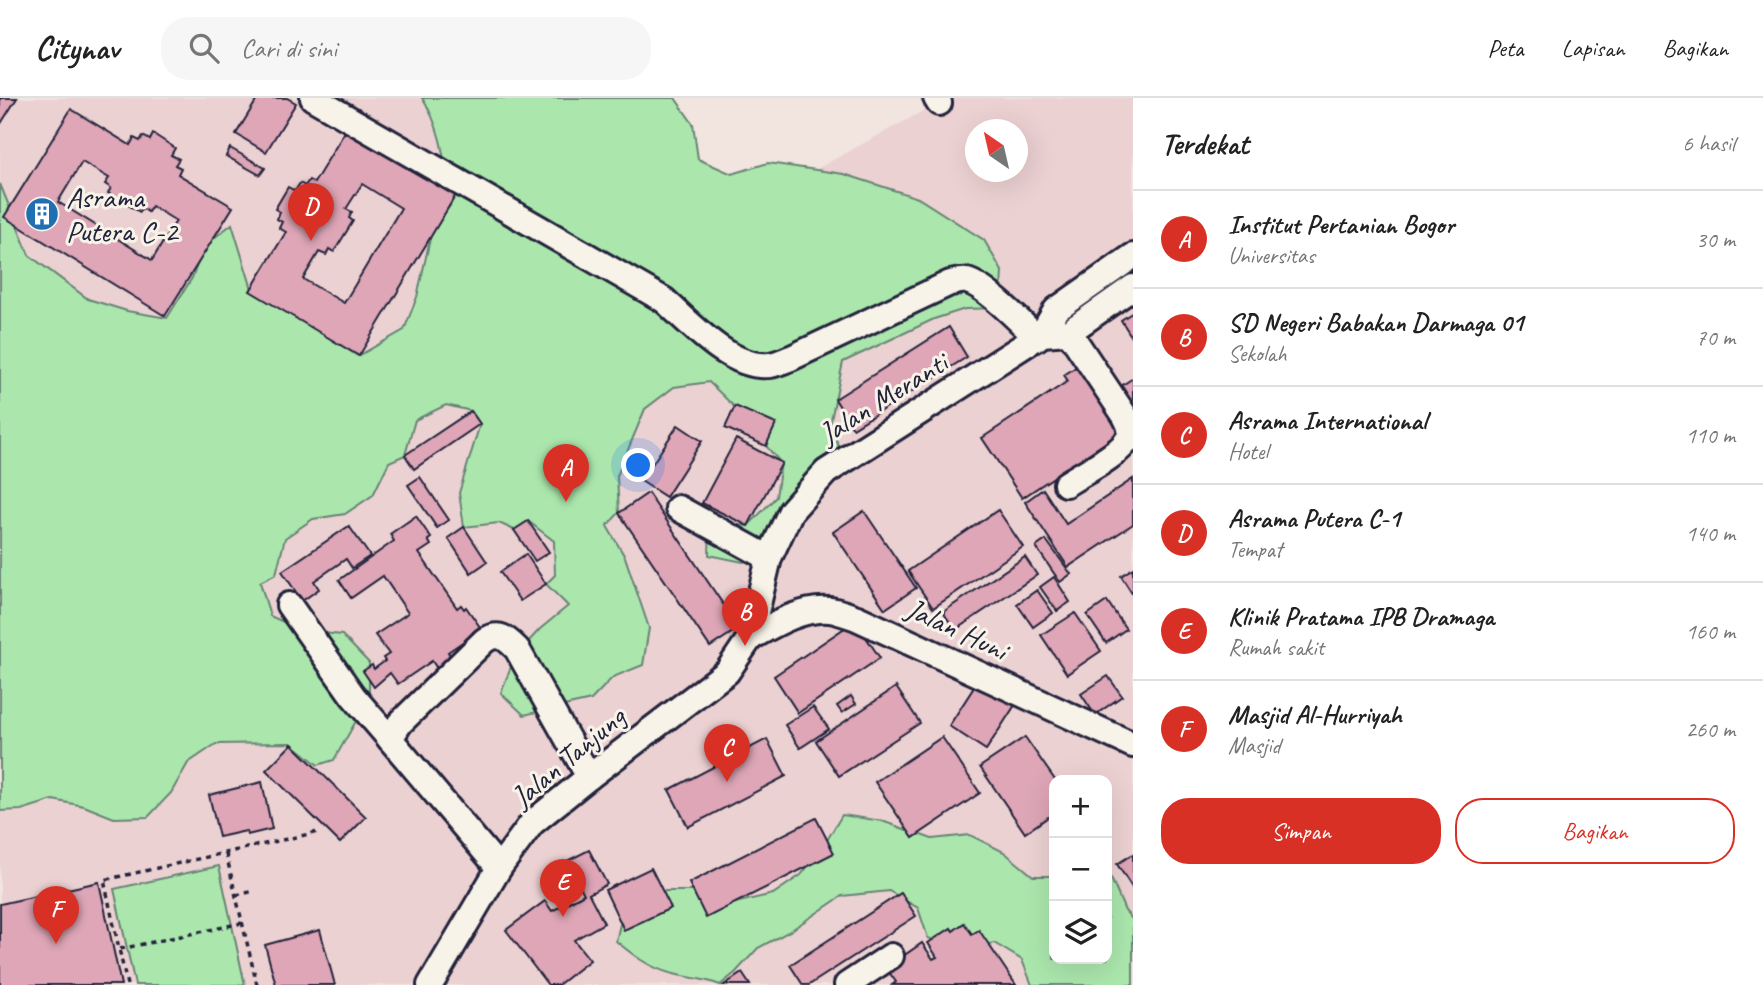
<!DOCTYPE html>
<html lang="id">
<meta charset="utf-8">
<style>
:root{--surface:#fff;--page:#f6f6f6;--text:#222;--muted:#767676;--line:#e0e0e0;--accent:#d93025}
body{margin:0;font-family:Caveat,sans-serif;background:var(--page);color:var(--text)}
.controls{position:absolute;right:21px;bottom:21px;display:grid;overflow:hidden;border-radius:14px;box-shadow:0 7px 28px #0002}
.controls button{width:63px;height:63px;display:grid;place-items:center;padding:0;border:0;border-bottom:2px solid var(--line);background:var(--surface);color:var(--text);font:35px sans-serif}
.compass{position:absolute;left:965px;top:21px;width:63px;height:63px;border-radius:50%;background:var(--surface);box-shadow:0 7px 28px #0002;rotate:326deg}
.you{position:absolute;left:639px;top:368px;width:24px;height:24px;margin:-18px;border:5px solid #fff;border-radius:50%;background:#1a73e8;box-shadow:0 0 0 10px #1a73e833}
.badge{display:grid;place-items:center;width:46px;height:46px;border-radius:50%;background:var(--accent);color:#fff;font-size:23px;font-weight:700}
.pin{position:absolute;translate:-50% -58px;filter:drop-shadow(0 2px 4px #0008)}
.pin::after{content:'';position:absolute;top:37px;width:24px;height:21px;background:inherit;clip-path:polygon(0 0,100% 0,50% 100%)}
.list{margin:0;padding:0;list-style:none}
h2{display:flex;justify-content:space-between;align-items:center;height:91px;margin:0;padding:0 28px;font-size:30px}
h2 small{font-size:23px;font-weight:400;color:var(--muted)}
.list li{display:grid;grid-template-columns:46px 1fr auto;gap:21px;align-items:center;box-sizing:border-box;height:98px;padding:0 28px;border-top:2px solid var(--line)}
.list b{display:block;font-size:26px;white-space:nowrap}
.list p{margin:0;font-size:23px;white-space:nowrap;color:var(--muted)}
.list em{font-size:23px;font-style:normal;color:var(--muted)}
.actions{display:flex;gap:14px;padding:21px 28px}
.actions a{flex:1;padding:16px 0;border:2px solid var(--accent);border-radius:28px;text-align:center;font-size:24px;color:var(--accent)}
.actions .main{background:var(--accent);color:#fff}
.icon{flex:none;width:38px;height:38px;fill:none;stroke:currentColor;stroke-width:2;stroke-linecap:round;stroke-linejoin:round}
.map{position:relative;flex:none;width:1133px;height:887px;overflow:hidden}
header{display:flex;align-items:center;gap:42px;box-sizing:border-box;height:98px;padding:0 35px;background:var(--surface);border-bottom:2px solid var(--line)}
header strong{font-size:33px}
nav{display:flex;gap:38px;margin-inline-start:auto;font-size:24px}
.search{width:490px;height:63px;background:var(--page);display:flex;align-items:center;gap:18px;box-sizing:border-box;padding:0 24px;border-radius:28px;color:var(--muted);font-size:26px}
main{display:flex}
aside{flex:1;background:var(--surface)}
.map>svg:first-child{display:block}
.built{fill:#ecd1d2;fill-rule:evenodd}
.green{fill:#abe7ad;stroke:#668474;stroke-width:2}
.building{fill:#dea6b7;stroke:#22223b;stroke-width:2;fill-rule:evenodd}
.lines{fill:none;stroke-linecap:round;stroke-linejoin:round}
.minor-casing{stroke:#22223b;stroke-width:30}
.path{stroke:#22223b;stroke-width:3.5;stroke-dasharray:5 5;stroke-linecap:butt}
.minor{stroke:#f7f3e8;stroke-width:24}
.labels{text-anchor:middle;stroke-width:6;stroke-linejoin:round;paint-order:stroke}
.poi-label{font-size:30px;fill:#22223b;stroke:#f7f3e8;text-anchor:start}
.street-label{font-size:30px;fill:#22223b;stroke:#f7f3e8}
</style>
<header>
<strong>Citynav</strong>
<div class="search"><svg class="icon" aria-label="search" viewBox="0 0 24 24"><circle cx="10" cy="10" r="6"/><path d="M15 15l6 6"/></svg>Cari di sini</div>
<nav><a>Peta</a><a>Lapisan</a><a>Bagikan</a></nav>
</header>
<main>
<div class="map">
<svg width="1133" height="887" viewBox="0 0 1133 887">
<rect width="100%" height="100%" fill="#f2e4de"/>
<filter id="ink" filterUnits="userSpaceOnUse"><feTurbulence type="fractalNoise" baseFrequency=".0143" numOctaves="2"/><feDisplacementMap in="SourceGraphic" scale="14" xChannelSelector="R" yChannelSelector="G"/><feConvolveMatrix kernelMatrix="1 2 1 2 8 2 1 2 1" color-interpolation-filters="sRGB"/></filter>
<g filter="url(#ink)">
<path class="built" d="M 0,0 L 665,0 L 717,125 L 947,0 L 1133,0 L 1133,887 L 0,887 ZM 976,32 L 1018,32 L 1018,74 L 976,74 ZM 1054,682 L 1107,682 L 1107,861 L 1054,861 Z"/>
<g class="green">
<path d="M 422,0 L 675,0 L 693,26 L 698,61 L 732,76 L 768,65 L 844,76 L 918,100 L 984,142 L 1002,173 L 1000,210 L 965,211 L 934,221 L 843,264 L 830,327 L 844,361 L 829,357 L 809,384 L 776,453 L 743,464 L 709,457 L 710,424 L 748,428 L 776,399 L 781,365 L 766,348 L 756,330 L 709,284 L 674,289 L 645,311 L 617,378 L 619,415 L 607,428 L 625,459 L 649,530 L 643,567 L 613,579 L 591,602 L 524,617 L 501,595 L 515,558 L 540,531 L 568,508 L 546,486 L 555,477 L 554,443 L 528,423 L 514,432 L 499,425 L 464,429 L 459,395 L 480,326 L 471,313 L 446,307 L 415,322 L 405,357 L 389,364 L 373,397 L 345,416 L 313,421 L 285,440 L 276,476 L 260,484 L 270,518 L 304,533 L 342,537 L 369,565 L 369,600 L 334,662 L 318,667 L 291,645 L 216,646 L 188,665 L 171,695 L 148,719 L 114,720 L 84,708 L 53,702 L 21,712 L 0,713 L 0,86 L 29,157 L 88,201 L 127,213 L 167,220 L 192,180 L 205,147 L 232,126 L 252,191 L 358,258 L 404,232 L 417,199 L 432,132 L 451,106 C 445,70 443,31 422,0 Z"/>
<path d="M 842,717 L 882,723 L 932,741 L 970,737 L 1004,754 L 1033,778 L 1054,778 L 1054,861 L 1107,861 L 1107,780 L 1111,780 L 1125,813 L 1133,822 L 1133,887 L 1032,887 L 1022,862 L 994,845 L 963,852 L 928,840 L 918,810 L 889,793 L 842,798 L 790,833 L 758,850 L 735,875 L 720,887 C 703,880 687,880 670,875 C 648,869 633,857 616,843 L 624,810 L 656,793 L 697,793 L 735,805 L 773,796 L 801,777 L 823,749 Z"/>
<polygon points="219,768 245,887 135,887 114,791"/>
</g>
<g class="building">
<polygon points="0,0 17,0 0,27"/>
<polygon points="258,0 287,0 296,5 266,54 236,36"/>
<path d="M 71,11 L 130,47 L 134,40 L 140,43 L 143,38 L 150,42 L 153,36 L 155,37 L 175,50 L 171,57 L 179,61 L 175,67 L 181,70 L 178,76 L 233,109 L 165,218 L 4,119 ZM 82,64 L 109,80 L 105,86 L 111,90 L 108,95 L 140,114 L 142,110 L 148,114 L 152,108 L 176,123 L 152,162 L 58,104 Z"/>
<path d="M 347,30 L 457,95 L 359,258 L 250,193 L 286,134 L 279,130 L 282,124 L 277,121 L 280,114 L 275,111 L 288,89 L 295,93 L 300,85 L 305,88 L 309,82 L 314,85 ZM 362,86 L 401,110 L 344,205 L 303,181 L 319,154 L 326,157 L 329,151 L 334,154 L 353,123 L 349,120 L 352,114 L 346,111 Z"/>
<polygon points="230,50 265,70 260,77 226,58"/>
<polygon points="1133,214 1133,241 1121,222"/>
<polygon points="949,229 967,259 853,330 835,301"/>
<polygon points="1082,265 1126,331 1022,400 982,340 1068,283 1064,277"/>
<polygon points="1133,280 1133,313 1118,290"/>
<polygon points="735,308 776,326 766,348 725,330"/>
<polygon points="471,313 480,326 414,371 405,357"/>
<polygon points="678,327 702,343 666,399 641,383"/>
<polygon points="736,341 782,365 748,428 702,405"/>
<polygon points="420,379 449,422 437,430 408,387"/>
<polygon points="1133,381 1133,426 1068,469 1025,404 1043,391 1066,426"/>
<polygon points="648,395 739,530 710,549 619,415"/>
<polygon points="998,412 1023,449 933,510 908,473"/>
<polygon points="864,413 916,490 885,511 833,434"/>
<polygon points="416,418 431,440 428,442 431,447 419,455 457,510 461,507 464,511 466,509 480,529 473,534 474,536 448,554 453,562 438,572 432,563 398,586 390,575 374,589 363,573 372,567 374,571 385,563 383,560 389,556 375,537 408,515 383,478 351,500 339,482 394,443 390,436"/>
<polygon points="528,423 549,454 535,463 514,432"/>
<polygon points="349,428 370,458 352,470 346,461 314,483 319,491 302,503 282,473"/>
<polygon points="464,429 487,464 471,475 448,440"/>
<polygon points="1046,442 1071,476 1060,484 1036,449"/>
<polygon points="526,456 546,486 520,503 500,474"/>
<polygon points="1025,459 1037,477 955,532 943,514"/>
<polygon points="1133,470 1133,497 1121,478"/>
<polygon points="1054,479 1070,504 1057,513 1040,489"/>
<polygon points="1037,492 1053,515 1033,529 1017,506"/>
<polygon points="1107,503 1126,531 1106,545 1087,517"/>
<polygon points="1075,515 1101,553 1067,576 1041,537"/>
<polygon points="855,523 880,560 798,615 774,578"/>
<polygon points="1108,578 1122,598 1095,617 1081,596"/>
<polygon points="978,583 1015,607 986,652 949,628"/>
<polygon points="896,589 920,625 839,678 816,643"/>
<polygon points="851,598 856,606 842,615 837,608"/>
<polygon points="813,609 829,631 800,650 785,627"/>
<polygon points="942,639 980,695 913,740 875,684"/>
<polygon points="1025,639 1055,682 1054,715 1025,735 980,669"/>
<polygon points="767,641 786,678 688,729 669,692"/>
<polygon points="292,646 366,719 340,745 266,672"/>
<polygon points="262,684 272,731 247,737 246,733 219,739 209,697"/>
<polygon points="816,720 834,755 706,820 689,785"/>
<polygon points="589,752 607,786 589,796 604,825 574,842 590,862 558,887 548,887 506,832 545,803 552,813 584,796 567,763"/>
<polygon points="1133,756 1133,791 1117,766"/>
<polygon points="651,770 671,810 624,832 605,792"/>
<polygon points="99,784 121,887 0,887 0,806"/>
<polygon points="901,795 916,818 809,887 803,887 790,867"/>
<polygon points="964,825 972,836 979,832 1016,887 892,887 896,884 886,870 922,845 933,861 937,859 928,845 951,830 953,833"/>
<polygon points="320,832 335,887 276,887 265,847"/>
<polygon points="742,875 750,887 724,887"/>
</g>
<g class="lines">
<g class="minor-casing">
<g id="minor">
<path d="M 313,0 L 664,202 C 691,226 732,272 770,267 C 777,266 785,262 791,260 L 950,185 C 956,184 961,182 967,183 C 984,187 1023,226 1037,240"/>
<polyline points="936,0 939,5"/>
<polyline points="1042,236 1056,212 1133,158"/>
<path d="M 1066,386 C 1081,376 1123,355 1129,339 C 1132,331 1129,326 1125,318 L 1069,234"/>
<polyline points="678,410 769,460"/>
<polyline points="289,507 353,598 390,641"/>
<path d="M 750,540 C 773,527 802,509 830,512 C 838,513 848,517 857,520 L 1133,647"/>
<path d="M 499,770 L 390,641 L 400,625 L 485,542 C 500,534 506,540 517,551 L 589,679"/>
<polyline points="430,887 499,770 532,725 589,679 727,574 750,540 769,460 791,413 826,374 1042,236 1069,234 1133,189"/>
<polyline points="847,887 891,858"/>
</g>
</g>
<g class="path">
<polyline points="226,756 257,887"/>
<polyline points="236,797 255,793"/>
<polyline points="120,851 242,825"/>
<polyline points="127,887 104,782 318,734"/>
</g>
<use href="#minor" class="minor"/>
</g>
</g>
<defs>
<g id="building-disc" transform="scale(1.75)"><circle r="9.5" fill="#1f6fb2" stroke="#f7f3e8"/><path d="M-4-6H4V6H1V3H-1V6H-4ZM-2.5-4.3h1.7v1.8h-1.7ZM.8-4.3h1.7v1.8H.8ZM-2.5-1h1.7V.8h-1.7ZM.8-1h1.7V.8H.8Z" fill="#fff"/></g>
</defs>
<g fill-rule="evenodd">
<use href="#building-disc" x="42" y="116"/>
</g>
<g class="labels">
<g class="poi-label">
<text x="66" y="109">Asrama<tspan x="66" dy="34">Putera C-2</tspan></text>
</g>
<g class="street-label">
<text transform="translate(883 300) rotate(-32)" y="10">Jalan Meranti</text>
<text transform="translate(957 531) rotate(25)" y="10">Jalan Huni</text>
<text transform="translate(568 659) rotate(-40)" y="10">Jalan Tanjung</text>
</g>
</g>
</svg>
<div class="controls">
<button>+</button>
<button>−</button>
<button><svg class="icon" aria-label="layers" viewBox="0 0 24 24"><path d="M12 4l9 5-9 5-9-5zM3 14l9 5 9-5"/></svg></button>
</div>
<svg class="compass" viewBox="-18 -18 36 36"><path d="M0-13l5 13h-10z" fill="#e53935"/><path d="M0 13l5-13h-10z" fill="#767676"/></svg>
<div class="you"></div>
<div class="pin badge" style="left:566px;top:404px">A</div>
<div class="pin badge" style="left:745px;top:548px">B</div>
<div class="pin badge" style="left:727px;top:684px">C</div>
<div class="pin badge" style="left:311px;top:143px">D</div>
<div class="pin badge" style="left:563px;top:819px">E</div>
<div class="pin badge" style="left:56px;top:846px">F</div>
</div>
<aside>
<h2>Terdekat<small>6 hasil</small></h2>
<ul class="list">
<li><span class="badge">A</span><div><b>Institut Pertanian Bogor</b><p>Universitas</p></div><em>30 m</em></li>
<li><span class="badge">B</span><div><b>SD Negeri Babakan Darmaga 01</b><p>Sekolah</p></div><em>70 m</em></li>
<li><span class="badge">C</span><div><b>Asrama International</b><p>Hotel</p></div><em>110 m</em></li>
<li><span class="badge">D</span><div><b>Asrama Putera C-1</b><p>Tempat</p></div><em>140 m</em></li>
<li><span class="badge">E</span><div><b>Klinik Pratama IPB Dramaga</b><p>Rumah sakit</p></div><em>160 m</em></li>
<li><span class="badge">F</span><div><b>Masjid Al-Hurriyah</b><p>Masjid</p></div><em>260 m</em></li>
</ul>
<div class="actions"><a class="main">Simpan</a><a>Bagikan</a></div>
</aside>
</main>
